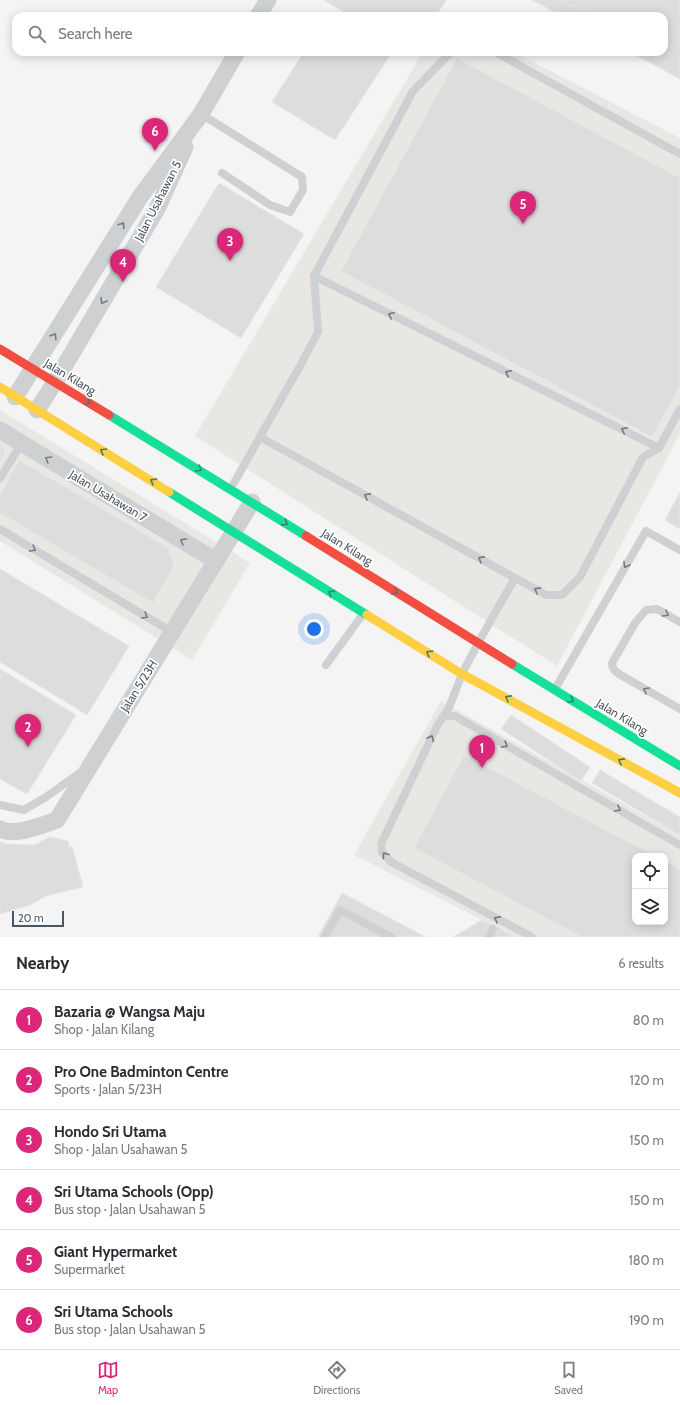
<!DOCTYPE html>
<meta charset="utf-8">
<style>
:root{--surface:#fff;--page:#f2f2f3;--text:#2b2b33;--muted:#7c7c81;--line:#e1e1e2;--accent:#db2777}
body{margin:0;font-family:Cabin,sans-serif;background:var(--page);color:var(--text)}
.controls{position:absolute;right:12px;bottom:12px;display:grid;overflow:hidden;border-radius:8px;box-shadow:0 2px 10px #0003}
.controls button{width:36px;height:36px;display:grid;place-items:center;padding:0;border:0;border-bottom:1px solid var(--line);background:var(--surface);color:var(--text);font:20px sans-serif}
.scale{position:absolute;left:12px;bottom:10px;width:52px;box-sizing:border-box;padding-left:4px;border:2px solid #4a5661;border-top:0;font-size:11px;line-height:14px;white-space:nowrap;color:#4a5661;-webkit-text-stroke:3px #fff;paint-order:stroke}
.you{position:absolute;left:314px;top:629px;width:14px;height:14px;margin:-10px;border:3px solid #fff;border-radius:50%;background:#1a73e8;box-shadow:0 0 0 6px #1a73e833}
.badge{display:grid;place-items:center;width:26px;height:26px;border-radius:50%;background:var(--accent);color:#fff;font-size:13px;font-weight:700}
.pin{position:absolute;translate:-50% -33px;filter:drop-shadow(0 1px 2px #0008)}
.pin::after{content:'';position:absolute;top:21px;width:14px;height:12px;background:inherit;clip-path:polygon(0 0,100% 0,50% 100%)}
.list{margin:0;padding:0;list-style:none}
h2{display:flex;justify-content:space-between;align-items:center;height:52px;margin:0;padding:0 16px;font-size:17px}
h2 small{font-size:13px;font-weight:400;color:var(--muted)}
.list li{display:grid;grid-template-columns:26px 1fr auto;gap:12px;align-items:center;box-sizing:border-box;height:60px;padding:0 16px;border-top:1px solid var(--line)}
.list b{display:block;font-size:15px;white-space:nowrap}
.list p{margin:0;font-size:13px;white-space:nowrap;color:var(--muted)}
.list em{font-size:13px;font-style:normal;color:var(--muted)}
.icon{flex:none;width:22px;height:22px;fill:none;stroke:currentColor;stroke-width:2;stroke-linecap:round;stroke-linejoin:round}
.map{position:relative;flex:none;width:680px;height:937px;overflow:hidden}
.search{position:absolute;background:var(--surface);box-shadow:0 2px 10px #0003;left:12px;right:12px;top:12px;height:44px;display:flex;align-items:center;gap:10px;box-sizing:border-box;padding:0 14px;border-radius:12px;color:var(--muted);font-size:15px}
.sheet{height:412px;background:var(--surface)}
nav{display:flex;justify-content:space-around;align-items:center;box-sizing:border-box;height:56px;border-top:1px solid var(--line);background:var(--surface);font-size:11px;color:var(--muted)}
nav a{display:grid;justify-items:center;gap:2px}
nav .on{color:var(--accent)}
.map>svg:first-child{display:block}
.commercial{fill:#e8e7e3;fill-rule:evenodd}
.building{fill:#ddddde;stroke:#e5e6e7}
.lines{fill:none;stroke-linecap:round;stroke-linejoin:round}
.lane{stroke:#ced0d2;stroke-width:8}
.street{stroke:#ced0d2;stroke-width:17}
.fast{stroke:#16e098;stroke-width:9}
.slow{stroke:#ffcf43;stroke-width:9}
.jam{stroke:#f24e42;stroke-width:9}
.oneway{stroke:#727b83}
.oneway2{stroke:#3a7f72}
.labels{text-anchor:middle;stroke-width:3.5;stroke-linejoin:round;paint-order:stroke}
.street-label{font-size:12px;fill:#4a5661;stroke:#fff}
</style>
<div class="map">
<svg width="680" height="937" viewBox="0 0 680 937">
<rect width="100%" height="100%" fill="#f4f4f4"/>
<g class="commercial">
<polygon points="423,52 514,52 680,138 680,434 557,666 195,436"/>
<polygon points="0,410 250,563 192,660 0,541"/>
<path d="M 441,701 L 680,835 L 680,937 L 516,937 L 354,855 ZM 635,856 L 665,856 L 665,922 L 635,922 Z"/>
</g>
<g class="building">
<polygon points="324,0 446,0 436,16 351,16"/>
<polygon points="532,0 680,0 680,79 630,52 664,52 664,16 562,16"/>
<polygon points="559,0 589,0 583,12"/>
<polygon points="330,12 337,16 327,16"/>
<polygon points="304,52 392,52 335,140 272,102"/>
<polygon points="457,58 680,178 680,386 652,437 341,271"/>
<polygon points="219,183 304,234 241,338 156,287"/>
<polygon points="0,446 6,450 0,460"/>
<polygon points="19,460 167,547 174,565 153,603 0,513 0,495"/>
<polygon points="680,492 680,529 665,520"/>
<polygon points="0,569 129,646 87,715 0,662"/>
<polygon points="0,669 76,715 27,794 0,779"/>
<polygon points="511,715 590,767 581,781 501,729"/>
<polygon points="464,755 655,856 635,856 635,922 665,922 665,861 680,869 680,937 582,937 414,848"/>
<polygon points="600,770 680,817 680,835 592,783"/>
<polygon points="50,837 68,841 69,848 72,846 83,887 46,896 30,905 0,914 0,842 6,844 34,845"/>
<polygon points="342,893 426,937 318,937"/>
<polygon points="482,920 516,937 453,937"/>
</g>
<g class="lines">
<g class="lane">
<polyline points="495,52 680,154"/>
<polyline points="201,114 302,177 303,190 290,212 270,205 222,173"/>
<polyline points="314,276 659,448"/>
<polyline points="260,437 546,595 562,595 580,577 643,457 659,448 680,409"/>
<polyline points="0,478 22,443"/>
<polyline points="231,488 300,366 318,332 314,276 413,91 451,52"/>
<polyline points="0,529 172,632"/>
<path d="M 515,578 C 497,609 479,640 463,672 C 455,690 451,709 438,724 L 381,844 L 382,852 L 391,862 L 532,937"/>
<path d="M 680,622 L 657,609 L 646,610 L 635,623 L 612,663 C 612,669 615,671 619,674 L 680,709"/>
<polyline points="326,665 363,614"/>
<polyline points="555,689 646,531 680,550"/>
<polyline points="446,716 455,716 680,845"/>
<polyline points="0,805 24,810 46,797 81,772"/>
<polyline points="325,937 340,910 391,937"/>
<polyline points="489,937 493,929"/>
</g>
<g class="street">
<polyline points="258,16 268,0"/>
<polyline points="15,397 140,197 201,114 237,52"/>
<polyline points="37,410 55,382 158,207 185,147"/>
<polyline points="0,430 216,561"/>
<path d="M 0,829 C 14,837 43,825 57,820 L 252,502"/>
</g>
<g class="fast">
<polyline points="109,415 306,536"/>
<polyline points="169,492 367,615"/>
<polyline points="512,664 680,766"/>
</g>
<g class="slow">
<polyline points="0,387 169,492"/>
<polyline points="367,615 462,674 680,793"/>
</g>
<g class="jam">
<polyline points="0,349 109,415"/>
<polyline points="306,536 512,664"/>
</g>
</g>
<defs><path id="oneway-chevron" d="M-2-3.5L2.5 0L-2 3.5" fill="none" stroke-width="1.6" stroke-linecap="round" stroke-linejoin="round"/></defs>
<g class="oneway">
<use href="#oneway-chevron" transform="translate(122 225) rotate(-58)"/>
<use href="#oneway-chevron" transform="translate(103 301) rotate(121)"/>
<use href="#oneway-chevron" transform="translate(391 315) rotate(-154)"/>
<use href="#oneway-chevron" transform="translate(54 336) rotate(-58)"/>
<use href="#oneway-chevron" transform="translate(508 373) rotate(-154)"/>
<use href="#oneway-chevron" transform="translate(624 430) rotate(-154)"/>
<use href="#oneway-chevron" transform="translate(48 459) rotate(-149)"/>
<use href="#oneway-chevron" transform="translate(367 496) rotate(-151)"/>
<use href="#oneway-chevron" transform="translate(183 541) rotate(-149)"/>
<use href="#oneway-chevron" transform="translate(33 549) rotate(31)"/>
<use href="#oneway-chevron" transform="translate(481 559) rotate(-151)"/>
<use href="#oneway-chevron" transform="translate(626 565) rotate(120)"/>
<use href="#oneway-chevron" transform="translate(537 590) rotate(-151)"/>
<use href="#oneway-chevron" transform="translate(666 614) rotate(30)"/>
<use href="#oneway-chevron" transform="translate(145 616) rotate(31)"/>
<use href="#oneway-chevron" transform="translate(646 690) rotate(-150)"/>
<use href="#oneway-chevron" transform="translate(431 738) rotate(-64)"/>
<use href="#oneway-chevron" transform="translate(505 745) rotate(30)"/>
<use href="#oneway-chevron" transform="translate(618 809) rotate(30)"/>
<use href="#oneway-chevron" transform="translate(385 855) rotate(-127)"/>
<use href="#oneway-chevron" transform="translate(497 919) rotate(-152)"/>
</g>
<g class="oneway2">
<use href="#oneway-chevron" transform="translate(88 402) rotate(31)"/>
<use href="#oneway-chevron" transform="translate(103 451) rotate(-149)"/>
<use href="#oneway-chevron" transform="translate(199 469) rotate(31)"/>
<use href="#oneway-chevron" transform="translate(153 481) rotate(-148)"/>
<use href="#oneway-chevron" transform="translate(285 523) rotate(32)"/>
<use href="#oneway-chevron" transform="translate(395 592) rotate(32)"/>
<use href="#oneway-chevron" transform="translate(331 593) rotate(-148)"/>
<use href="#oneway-chevron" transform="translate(429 653) rotate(-148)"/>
<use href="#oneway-chevron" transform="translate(508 698) rotate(-151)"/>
<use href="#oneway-chevron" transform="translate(571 700) rotate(31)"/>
<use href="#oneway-chevron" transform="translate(621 761) rotate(-151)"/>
</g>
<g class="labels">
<g class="street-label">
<text transform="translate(158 201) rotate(-63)" y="4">Jalan Usahawan 5</text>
<text transform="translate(70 377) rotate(31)" y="4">Jalan Kilang</text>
<text transform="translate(108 496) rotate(31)" y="4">Jalan Usahawan 7</text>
<text transform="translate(347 547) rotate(32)" y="4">Jalan Kilang</text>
<text transform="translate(139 686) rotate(-58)" y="4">Jalan 5/23H</text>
<text transform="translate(622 717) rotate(31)" y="4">Jalan Kilang</text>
</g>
</g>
</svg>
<div class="controls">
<button><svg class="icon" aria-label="locate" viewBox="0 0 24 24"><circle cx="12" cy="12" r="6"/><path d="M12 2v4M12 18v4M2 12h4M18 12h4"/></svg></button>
<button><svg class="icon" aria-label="layers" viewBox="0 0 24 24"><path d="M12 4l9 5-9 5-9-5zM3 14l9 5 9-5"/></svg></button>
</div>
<div class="scale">20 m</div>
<div class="you"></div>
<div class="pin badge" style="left:482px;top:768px">1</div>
<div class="pin badge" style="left:28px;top:747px">2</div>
<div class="pin badge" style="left:230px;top:261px">3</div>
<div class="pin badge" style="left:123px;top:282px">4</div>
<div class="pin badge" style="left:523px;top:224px">5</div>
<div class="pin badge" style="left:155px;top:151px">6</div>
<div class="search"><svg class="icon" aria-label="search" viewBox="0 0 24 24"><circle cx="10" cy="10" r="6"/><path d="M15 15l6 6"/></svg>Search here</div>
</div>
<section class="sheet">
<h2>Nearby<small>6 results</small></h2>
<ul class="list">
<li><span class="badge">1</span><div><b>Bazaria @ Wangsa Maju</b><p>Shop · Jalan Kilang</p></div><em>80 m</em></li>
<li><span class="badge">2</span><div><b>Pro One Badminton Centre</b><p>Sports · Jalan 5/23H</p></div><em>120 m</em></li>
<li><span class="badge">3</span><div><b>Hondo Sri Utama</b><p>Shop · Jalan Usahawan 5</p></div><em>150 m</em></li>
<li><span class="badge">4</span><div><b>Sri Utama Schools (Opp)</b><p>Bus stop · Jalan Usahawan 5</p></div><em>150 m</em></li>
<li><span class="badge">5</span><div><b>Giant Hypermarket</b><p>Supermarket</p></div><em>180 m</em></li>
<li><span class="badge">6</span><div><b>Sri Utama Schools</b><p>Bus stop · Jalan Usahawan 5</p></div><em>190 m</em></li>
</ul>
</section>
<nav>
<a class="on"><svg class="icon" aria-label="map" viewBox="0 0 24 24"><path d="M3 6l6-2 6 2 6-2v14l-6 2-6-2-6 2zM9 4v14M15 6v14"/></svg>Map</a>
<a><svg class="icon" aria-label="directions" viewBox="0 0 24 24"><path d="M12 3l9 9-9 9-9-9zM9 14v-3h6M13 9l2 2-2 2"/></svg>Directions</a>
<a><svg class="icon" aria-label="saved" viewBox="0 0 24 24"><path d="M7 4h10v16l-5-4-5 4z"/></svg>Saved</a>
</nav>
